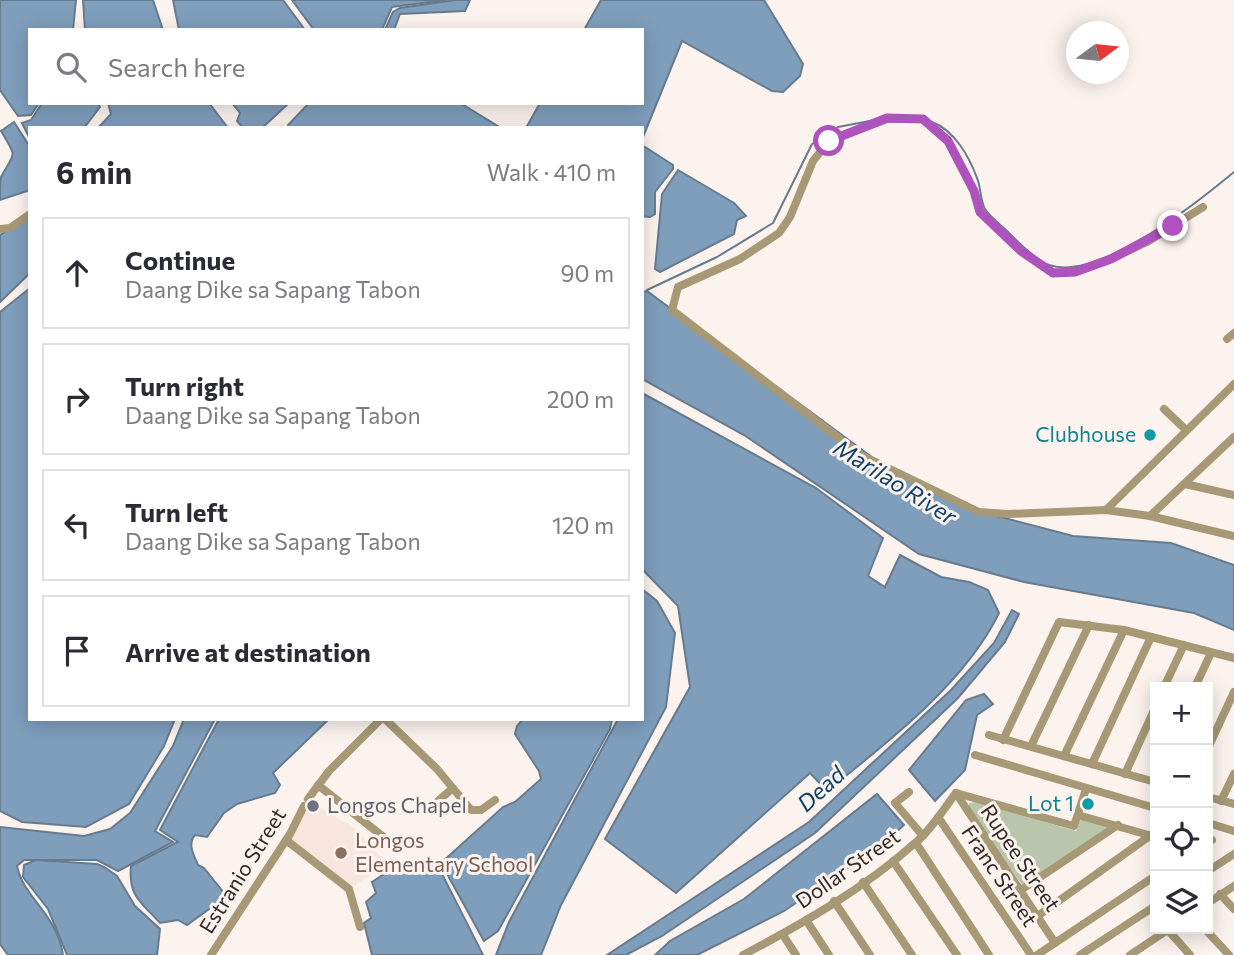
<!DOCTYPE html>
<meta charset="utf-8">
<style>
:root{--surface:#fff;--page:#f7f7f7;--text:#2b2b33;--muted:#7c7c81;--line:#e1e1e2}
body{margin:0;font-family:Commissioner,sans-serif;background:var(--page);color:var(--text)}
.controls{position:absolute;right:21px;bottom:21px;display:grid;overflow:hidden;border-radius:0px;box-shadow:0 4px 18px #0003}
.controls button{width:63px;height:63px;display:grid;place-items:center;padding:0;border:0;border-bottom:2px solid var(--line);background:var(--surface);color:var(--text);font:35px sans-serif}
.compass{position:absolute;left:1066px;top:21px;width:63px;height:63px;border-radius:50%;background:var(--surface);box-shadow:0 4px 18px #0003;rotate:75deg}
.stop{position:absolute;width:21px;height:21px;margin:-16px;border:5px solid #ae52be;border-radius:50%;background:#fff}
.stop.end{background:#ae52be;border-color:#fff;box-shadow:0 2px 7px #0008}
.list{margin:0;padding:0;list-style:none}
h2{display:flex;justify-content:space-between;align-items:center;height:91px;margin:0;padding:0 28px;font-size:30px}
h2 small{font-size:23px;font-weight:400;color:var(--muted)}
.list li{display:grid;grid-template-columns:46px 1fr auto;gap:21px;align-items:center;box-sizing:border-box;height:112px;margin:0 14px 14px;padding:0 14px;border:2px solid var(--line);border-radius:0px}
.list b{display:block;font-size:26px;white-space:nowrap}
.list p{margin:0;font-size:23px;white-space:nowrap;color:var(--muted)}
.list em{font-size:23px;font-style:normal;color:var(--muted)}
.icon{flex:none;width:38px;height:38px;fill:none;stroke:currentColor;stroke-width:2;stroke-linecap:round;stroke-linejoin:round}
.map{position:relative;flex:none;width:1234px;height:955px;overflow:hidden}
.search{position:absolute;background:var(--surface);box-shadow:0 4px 18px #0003;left:28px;top:28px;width:616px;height:77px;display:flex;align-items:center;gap:18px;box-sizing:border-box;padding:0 24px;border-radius:0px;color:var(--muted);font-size:26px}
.panel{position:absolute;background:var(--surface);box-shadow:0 4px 18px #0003;left:28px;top:126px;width:616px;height:595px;border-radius:0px}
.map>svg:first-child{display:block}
.built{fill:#f8e5de}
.green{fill:#b9c6ac}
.water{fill:#7e9ebc;stroke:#677b8f;stroke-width:2}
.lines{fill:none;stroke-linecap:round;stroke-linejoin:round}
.stream{stroke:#677b8f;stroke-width:2}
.minor{stroke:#a79975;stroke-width:8}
.route{stroke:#ae52be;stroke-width:9}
.culture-dot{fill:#0f9aa8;stroke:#fcf3ef;stroke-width:2.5}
.worship-dot{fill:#6b7280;stroke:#fcf3ef;stroke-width:2.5}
.education-dot{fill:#8d6e63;stroke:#fcf3ef;stroke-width:2.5}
.labels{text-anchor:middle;stroke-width:6;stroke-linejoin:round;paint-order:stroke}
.culture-label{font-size:21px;fill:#0d838f;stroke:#fcf3ef;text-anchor:end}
.worship-label{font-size:21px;fill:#5b616d;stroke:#fcf3ef;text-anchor:start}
.education-label{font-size:21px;fill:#785e54;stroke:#fcf3ef;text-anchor:start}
.street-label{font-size:21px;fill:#312925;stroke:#fcf3ef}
.water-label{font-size:23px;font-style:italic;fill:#0e426b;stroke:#fcf3ef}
</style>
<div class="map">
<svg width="1234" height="955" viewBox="0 0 1234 955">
<rect width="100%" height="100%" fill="#fcf3ef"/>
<polygon class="built" points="306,807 315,812 320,807 354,828 388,864 351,888 288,841"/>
<polygon class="green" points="975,802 1076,831 1081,819 1109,827 1022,885 969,808 969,803"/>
<g class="water">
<polygon points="0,0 76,0 73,30 30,30 30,103 39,103 31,115 18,116 0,90"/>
<polygon points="83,0 153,0 163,30 85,30"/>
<polygon points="173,0 283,0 305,30 179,30"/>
<polygon points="292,0 446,0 392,7 382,30 314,30"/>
<polygon points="455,0 470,0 465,11 400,14 394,30 385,30 393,12 400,8"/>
<polygon points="601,0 764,0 803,64 800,76 783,92 772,91 682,41 643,137 642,128 526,128 540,103 642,103 642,30 584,30"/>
<polygon points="42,103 98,103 100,107 84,128 30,128 30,139 22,123 31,120"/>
<polygon points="108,103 209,103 228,128 98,128 111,114"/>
<polygon points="232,103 289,103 262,128 243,128 237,121 240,113"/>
<polygon points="309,103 460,103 501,128 290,128 288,125"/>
<path d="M 14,122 L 30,147 L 30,190 L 0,200 C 0,194 0,182 1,177 C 15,151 18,159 1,131 Z"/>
<polygon points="642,145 673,165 673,169 655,192 655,214 650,217 642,216"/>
<polygon points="678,170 734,203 746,216 737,220 734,234 660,272 655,269 662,194"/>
<polygon points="30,216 30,273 0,302 0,235"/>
<polygon points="30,288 30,719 175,719 164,746 129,804 86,827 22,822 0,811 0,312"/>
<polygon points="647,291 888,469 978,511 1073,536 1171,543 1234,565 1234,630 1194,613 1024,582 919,554 744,435 642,379 642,292"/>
<path d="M 642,393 L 816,488 L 883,538 L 868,576 L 885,587 L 900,555 L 941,577 L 969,582 L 988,590 L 999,613 C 965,683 887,743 827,791 L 810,773 L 676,893 L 605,839 L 690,687 L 678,606 L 642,569 Z"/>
<polygon points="642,589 657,601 675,633 666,707 561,905 541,955 496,955 509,922 618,719 642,719"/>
<polygon points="1012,610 1019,614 1005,642 958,698 815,833 662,936 626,955 607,955 809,822 951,690 994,643"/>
<polygon points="984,694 993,704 977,715 965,770 935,801 909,770 966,700"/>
<path d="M 184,719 L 215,719 L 155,831 L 173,842 L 118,871 L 97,860 L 24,860 L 17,866 C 23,897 57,914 63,955 L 8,955 L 0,944 L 0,827 L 84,836 L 110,829 L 130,813 L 173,746 Z"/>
<path d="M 219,719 L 329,719 L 273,773 L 280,785 L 275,793 L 237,804 L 224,813 L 207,837 L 195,835 C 187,844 194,855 198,865 L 204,868 L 224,893 L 216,904 L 187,925 L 178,920 L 160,923 C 141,902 128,896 131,866 L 178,842 L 160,830 Z"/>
<polygon points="523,719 612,719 610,729 498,931 484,941 441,863 503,807 515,802 541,779 539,771 515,734 517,726"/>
<polygon points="877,794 904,825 882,845 784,911 697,955 655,955 670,941 744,899"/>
<polygon points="36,860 97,864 104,867 117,876 135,906 160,929 157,955 67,955 48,909 23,877 24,865"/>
<polygon points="423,862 434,863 440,870 483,955 372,955 364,923 371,918 366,902 376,893 372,882 389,871"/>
</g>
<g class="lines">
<g class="stream">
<path d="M 932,122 C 954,130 969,156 977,178 C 981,187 980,200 985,209 C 990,217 1001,225 1008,232 C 1018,242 1035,260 1049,265 C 1098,282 1198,202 1234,172"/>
<polyline points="647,290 717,257 773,223 812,144 838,127 875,120"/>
</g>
<g class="minor">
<polyline points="1203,207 1147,242 1111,259 1075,272 1053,273 1021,251 980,212 974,191 948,140 923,119 887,119 829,141 813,161 790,217 779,233 740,259 678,287 672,310 861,455 979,512 1008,514 1106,510 1150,516 1234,536"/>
<polyline points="0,229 10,228 30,214"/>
<polyline points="1227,339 1234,333"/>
<polyline points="1164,409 1185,429"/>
<polyline points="1185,484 1234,495"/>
<polyline points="1106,510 1234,384"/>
<polyline points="1150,516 1234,437"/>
<polyline points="1164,687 1184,645"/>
<polyline points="1195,687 1211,653"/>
<polyline points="385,719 437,769 471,810 481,810 495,800"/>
<polyline points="989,735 1155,782"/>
<polyline points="1003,740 1059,622 1124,630 1234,658"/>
<polyline points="1031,746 1089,625"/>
<polyline points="1208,748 1234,692"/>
<polyline points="975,755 1155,808"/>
<polyline points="1064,756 1124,630"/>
<polyline points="1092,764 1151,637"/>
<polyline points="1125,774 1155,708"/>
<polyline points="318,785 391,843"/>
<polyline points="909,792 895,803 923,836"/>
<polyline points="956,793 1055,943"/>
<polyline points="956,793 1074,826 1086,789"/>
<polyline points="1208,797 1234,804"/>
<polyline points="308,799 329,771 381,719"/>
<polyline points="438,801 453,788"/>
<polyline points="1221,801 1234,774"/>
<polyline points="1078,815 1152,836"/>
<polyline points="938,817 1031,955"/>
<polyline points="1208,823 1234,831"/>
<polyline points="286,840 349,889 360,927"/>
<polyline points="1208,842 1212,840"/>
<polyline points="916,843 989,955"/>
<polyline points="893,861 957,955"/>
<polyline points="1208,871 1234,854"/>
<polyline points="863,882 912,955"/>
<polyline points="1021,890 1118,825"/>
<polyline points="1220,894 1234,909"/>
<polyline points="834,901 870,955"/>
<polyline points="1208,903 1234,886"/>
<polyline points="1039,915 1151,835"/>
<polyline points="806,920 829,955"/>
<polyline points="1205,929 1229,955"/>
<polyline points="1168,930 1190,955"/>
<polyline points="783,935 796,955"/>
<polyline points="211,955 290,834 304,806"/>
<path d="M 743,955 C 802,924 865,888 915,843 C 931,830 943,810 956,793"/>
<polyline points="1037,955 1155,876"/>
<polyline points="1080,955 1155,906"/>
<polyline points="1130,955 1169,929"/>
</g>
</g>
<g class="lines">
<polyline class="route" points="829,141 887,118 923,119 948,141 974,191 980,212 1021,251 1053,273 1075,272 1111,259 1173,226"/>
</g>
<g class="culture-dot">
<circle cx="1150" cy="435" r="7"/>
<circle cx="1088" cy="804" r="7"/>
</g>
<circle class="worship-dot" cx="313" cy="806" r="7"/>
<circle class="education-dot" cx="341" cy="853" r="7"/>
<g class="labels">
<g class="culture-label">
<text x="1136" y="442">Clubhouse</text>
<text x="1074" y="811">Lot 1</text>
</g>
<g class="worship-label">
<text x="327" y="813">Longos Chapel</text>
</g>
<g class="education-label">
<text x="355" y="848">Longos<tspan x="355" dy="24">Elementary School</tspan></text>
</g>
<g class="street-label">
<text transform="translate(1020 858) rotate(56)" y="7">Rupee Street</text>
<text transform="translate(848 869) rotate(-35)" y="7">Dollar Street</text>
<text transform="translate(243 871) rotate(-58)" y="7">Estranio Street</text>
<text transform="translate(999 876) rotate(56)" y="7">Franc Street</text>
</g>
<g class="water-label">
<text transform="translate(895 482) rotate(32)" y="8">Marilao River</text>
<text transform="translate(821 789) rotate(-42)" y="8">Dead</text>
</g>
</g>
</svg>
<div class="controls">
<button>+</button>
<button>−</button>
<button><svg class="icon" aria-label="locate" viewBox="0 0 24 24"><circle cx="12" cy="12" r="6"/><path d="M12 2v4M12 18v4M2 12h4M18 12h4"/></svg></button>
<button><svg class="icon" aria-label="layers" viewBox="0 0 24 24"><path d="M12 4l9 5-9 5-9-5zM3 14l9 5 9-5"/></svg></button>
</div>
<svg class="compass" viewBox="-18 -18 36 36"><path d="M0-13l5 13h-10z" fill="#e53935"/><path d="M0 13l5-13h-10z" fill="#7c7c81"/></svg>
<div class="stop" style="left:829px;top:141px"></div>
<div class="stop end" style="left:1173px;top:226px"></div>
<div class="search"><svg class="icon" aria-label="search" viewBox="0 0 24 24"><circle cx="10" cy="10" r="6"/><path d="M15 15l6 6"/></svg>Search here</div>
<section class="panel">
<h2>6 min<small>Walk · 410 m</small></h2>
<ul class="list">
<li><svg class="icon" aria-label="ahead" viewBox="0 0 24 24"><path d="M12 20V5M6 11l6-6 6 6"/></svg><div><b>Continue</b><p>Daang Dike sa Sapang Tabon</p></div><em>90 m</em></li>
<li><svg class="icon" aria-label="right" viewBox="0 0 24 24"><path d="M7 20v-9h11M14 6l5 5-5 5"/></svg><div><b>Turn right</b><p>Daang Dike sa Sapang Tabon</p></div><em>200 m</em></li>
<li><svg class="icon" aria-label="left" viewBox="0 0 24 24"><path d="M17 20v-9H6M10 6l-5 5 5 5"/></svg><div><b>Turn left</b><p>Daang Dike sa Sapang Tabon</p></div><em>120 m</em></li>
<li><svg class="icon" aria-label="arrive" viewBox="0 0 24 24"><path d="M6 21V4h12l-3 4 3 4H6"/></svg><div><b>Arrive at destination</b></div></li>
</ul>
</section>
</div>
